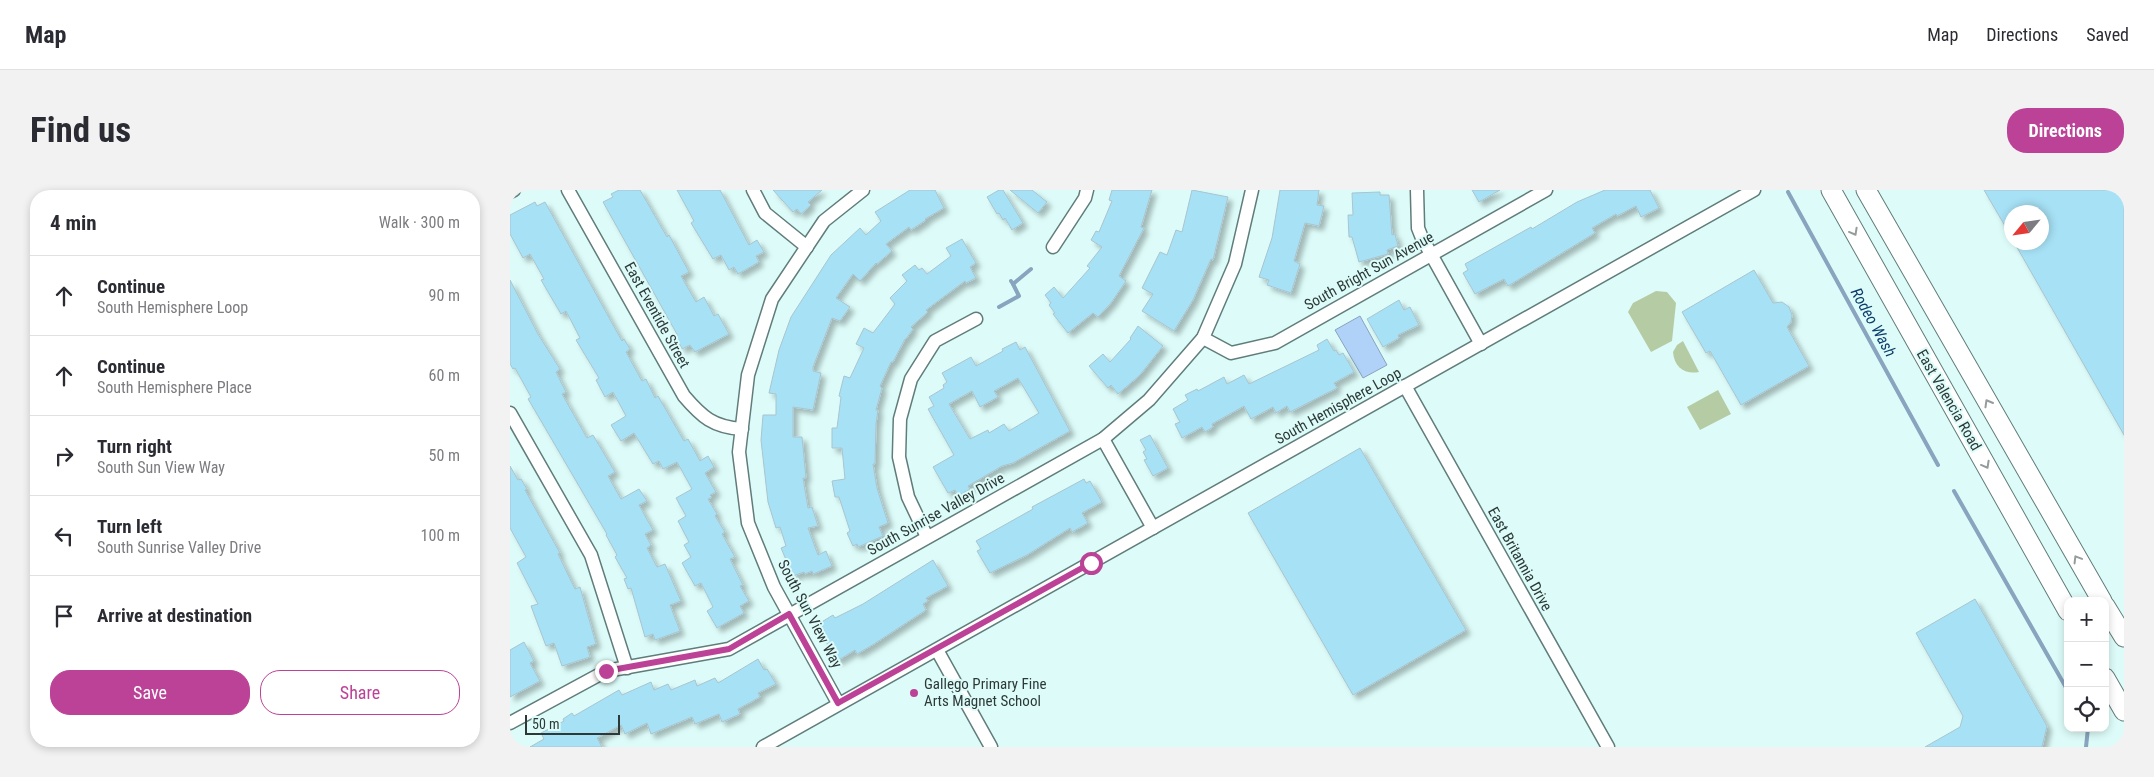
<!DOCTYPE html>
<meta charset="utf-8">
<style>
:root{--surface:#fff;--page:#f2f2f3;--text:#2b2b33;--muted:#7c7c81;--line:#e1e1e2;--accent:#bb4296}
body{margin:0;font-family:"Roboto Condensed",sans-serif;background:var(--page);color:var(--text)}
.controls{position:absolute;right:15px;bottom:15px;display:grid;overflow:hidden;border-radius:10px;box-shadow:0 2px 8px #0003}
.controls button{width:45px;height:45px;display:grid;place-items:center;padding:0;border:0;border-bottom:1px solid var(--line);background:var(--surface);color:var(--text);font:25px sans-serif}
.compass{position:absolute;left:1494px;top:15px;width:45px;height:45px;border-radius:50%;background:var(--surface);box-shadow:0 2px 8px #0003;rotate:241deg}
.scale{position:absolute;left:15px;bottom:12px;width:95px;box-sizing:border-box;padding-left:5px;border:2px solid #2c3938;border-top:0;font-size:14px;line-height:18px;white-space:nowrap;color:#2c3938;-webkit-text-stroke:4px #ddfcf9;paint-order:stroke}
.stop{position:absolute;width:15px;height:15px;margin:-11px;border:4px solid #bb4296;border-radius:50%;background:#fff}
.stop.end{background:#bb4296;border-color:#fff;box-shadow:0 1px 5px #0008}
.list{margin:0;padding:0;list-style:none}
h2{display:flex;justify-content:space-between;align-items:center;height:65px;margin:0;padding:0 20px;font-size:21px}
h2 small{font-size:16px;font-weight:400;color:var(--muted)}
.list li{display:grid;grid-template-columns:32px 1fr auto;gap:15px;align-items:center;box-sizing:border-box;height:80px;padding:0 20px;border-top:1px solid var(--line)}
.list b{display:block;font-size:19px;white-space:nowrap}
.list p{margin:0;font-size:16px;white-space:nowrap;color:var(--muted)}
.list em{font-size:16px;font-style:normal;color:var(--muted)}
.actions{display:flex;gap:10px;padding:15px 20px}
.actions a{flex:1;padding:11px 0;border:1px solid var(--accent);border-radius:20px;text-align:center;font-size:18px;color:var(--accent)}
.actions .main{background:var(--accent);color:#fff}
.icon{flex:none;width:28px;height:28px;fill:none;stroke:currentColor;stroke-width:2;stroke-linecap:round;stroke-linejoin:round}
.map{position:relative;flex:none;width:1614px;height:557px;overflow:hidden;border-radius:20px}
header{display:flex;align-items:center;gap:30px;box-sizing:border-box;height:70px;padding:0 25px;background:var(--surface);border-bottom:1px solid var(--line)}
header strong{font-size:24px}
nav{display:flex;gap:28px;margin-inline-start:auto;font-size:18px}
.intro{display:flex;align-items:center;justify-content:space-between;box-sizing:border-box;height:120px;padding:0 30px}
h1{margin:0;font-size:35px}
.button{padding:12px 22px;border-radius:20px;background:var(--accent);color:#fff;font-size:18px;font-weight:700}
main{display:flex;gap:30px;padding:0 30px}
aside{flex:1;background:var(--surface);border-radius:20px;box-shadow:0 2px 8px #0003}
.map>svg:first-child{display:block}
.green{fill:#b5cba4}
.water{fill:#b0d2f8;stroke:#88a4be}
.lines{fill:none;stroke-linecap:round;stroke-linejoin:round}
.stream{stroke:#88a4be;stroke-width:4}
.building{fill:#a7e1f5;stroke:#a9c4ce;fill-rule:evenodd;filter:url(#shadow)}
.street-casing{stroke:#617d7b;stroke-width:15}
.primary-casing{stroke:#617d7b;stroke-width:21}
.street{stroke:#fff;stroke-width:12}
.primary{stroke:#fff;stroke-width:19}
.oneway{stroke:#969c9c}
.route{stroke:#bb4296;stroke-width:6}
.poi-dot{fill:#bb4296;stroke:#ddfcf9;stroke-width:2}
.labels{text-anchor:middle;stroke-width:4;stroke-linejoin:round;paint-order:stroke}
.street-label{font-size:15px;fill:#2c3938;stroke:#ddfcf9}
.poi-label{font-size:15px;fill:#2c3938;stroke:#ddfcf9;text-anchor:start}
.water-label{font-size:16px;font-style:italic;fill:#0d3e6c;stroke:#ddfcf9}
</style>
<header>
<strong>Map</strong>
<nav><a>Map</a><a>Directions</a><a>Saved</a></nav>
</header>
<div class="intro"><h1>Find us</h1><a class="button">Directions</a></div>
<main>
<aside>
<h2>4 min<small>Walk · 300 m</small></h2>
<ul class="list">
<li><svg class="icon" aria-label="ahead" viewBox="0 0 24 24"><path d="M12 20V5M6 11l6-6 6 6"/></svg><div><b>Continue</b><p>South Hemisphere Loop</p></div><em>90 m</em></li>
<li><svg class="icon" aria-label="ahead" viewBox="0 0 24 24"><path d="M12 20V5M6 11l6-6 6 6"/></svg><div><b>Continue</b><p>South Hemisphere Place</p></div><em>60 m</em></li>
<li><svg class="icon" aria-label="right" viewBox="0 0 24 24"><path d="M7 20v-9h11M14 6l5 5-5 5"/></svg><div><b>Turn right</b><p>South Sun View Way</p></div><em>50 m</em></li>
<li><svg class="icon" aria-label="left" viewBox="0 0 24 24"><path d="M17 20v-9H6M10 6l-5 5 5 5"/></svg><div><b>Turn left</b><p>South Sunrise Valley Drive</p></div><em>100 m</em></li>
<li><svg class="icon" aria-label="arrive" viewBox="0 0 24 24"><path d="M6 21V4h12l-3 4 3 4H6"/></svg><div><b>Arrive at destination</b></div></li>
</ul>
<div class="actions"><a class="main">Save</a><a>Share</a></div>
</aside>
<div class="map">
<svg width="1614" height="557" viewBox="0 0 1614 557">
<defs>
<filter id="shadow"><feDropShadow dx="4.5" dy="4.5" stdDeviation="2.5" flood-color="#0004"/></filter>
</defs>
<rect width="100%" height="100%" fill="#ddfcf9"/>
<g class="green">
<polygon points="1146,101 1157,102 1166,113 1162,151 1141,162 1118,122 1123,113"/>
<path d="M 1173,151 L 1189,182 C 1175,185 1164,177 1163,162 L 1167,155 Z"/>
<polygon points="1208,200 1221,224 1190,240 1177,217"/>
</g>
<polygon class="water" points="850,126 877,175 853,188 825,140"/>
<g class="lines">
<g class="stream">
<polyline points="1278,2 1428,275"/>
<polyline points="501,91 503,94 521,79"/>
<polyline points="489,117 509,106 503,94"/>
<polyline points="1444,301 1558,501"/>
<polyline points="1576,557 1578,538"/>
</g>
</g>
<g class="building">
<polygon points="109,0 130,0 157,47 159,45 179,82 171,86 186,112 194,107 204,126 208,124 219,144 185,162 180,155 172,159 166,147 168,146 93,12 103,7 101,4"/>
<polygon points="167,0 210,0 239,55 247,50 254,62 246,66 249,72 228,84 224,77 219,80 211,65 203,69 181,33 184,31"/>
<polygon points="263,0 312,0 298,12 301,15 291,24 287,19 283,22"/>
<polygon points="400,0 425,0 434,18 415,29 416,30 401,40 399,37 376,54 382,61 367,74 366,73 350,91 343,84 326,108 340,117 330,131 322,128 303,177 303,181 311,183 303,220 283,217 283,247 292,247 296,288 293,288 298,318 302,317 308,336 298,338 308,365 316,361 322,376 303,384 302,381 295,384 294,382 283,386 271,358 276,356 270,337 266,338 258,312 251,250 253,225 266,225 266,204 259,203 269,160 281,127 321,65 350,38 356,45 371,31 365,22"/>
<polygon points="489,0 493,0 513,33 502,40 495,28 493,30 489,23 487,24 477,7"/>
<polygon points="500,0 522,0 537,12 528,23"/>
<polygon points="602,0 642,0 631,37 634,38 609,86 616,91 601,113 588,127 583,123 558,143 543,124 545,123 539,115 541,113 535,105 544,97 553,108 580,78 577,76 592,57 581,50 586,41 589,42 602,11 599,10"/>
<polygon points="682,0 718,7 703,70 701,69 683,110 664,141 632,121 643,104 632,98 650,62 657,65 666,40 672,42"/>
<polygon points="770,0 809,0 807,15 814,16 809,36 795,33 784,71 790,74 781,103 757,95 759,90 749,87 762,48"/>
<polygon points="962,0 990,0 969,12"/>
<polygon points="1095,0 1140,0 1149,18 1131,27 1126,16 1107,26 1106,24 1082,38 1085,43 998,96 994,89 965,104 953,83 958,80 955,74 1021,37 1022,39 1067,12"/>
<polygon points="1474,0 1614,0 1614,245 1504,52 1532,52 1532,22 1502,22 1502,48"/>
<polygon points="870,2 870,5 879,5 882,45 885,44 888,56 877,60 878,64 849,72 842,47 839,47 838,25 843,25 842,3"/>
<polygon points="25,12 27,16 35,12 112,151 114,149 120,159 116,162 132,191 136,189 145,208 148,206 174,251 178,249 190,271 198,266 204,277 195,283 206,302 200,305 202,307 198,309 207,324 205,326 215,342 212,344 225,367 220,369 233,395 230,396 239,411 230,416 234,423 207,438 197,421 203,417 191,393 185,396 172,373 181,367 174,355 179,352 168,331 176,326 166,308 182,299 167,272 153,279 149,271 143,274 124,243 111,251 101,235 116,226 103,202 95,207 86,190 89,188 66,150 70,148 56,121 51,124 31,90 34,89 20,64 13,68 0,44 0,25"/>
<polygon points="452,49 466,73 460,77 466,88 456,93 455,91 416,120 418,122 401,137 403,139 396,149 395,149 383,172 381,172 370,196 372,198 366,220 368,220 366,234 365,274 363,274 367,298 378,333 369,337 373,346 348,357 347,354 343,356 337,343 340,341 329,307 325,307 322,291 335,289 332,258 322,258 322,238 327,238 331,207 329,206 334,186 340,188 354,158 346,154 354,138 363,143 385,114 380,108 397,91 392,85 405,75 409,80 412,78 417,84 441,66 436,58"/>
<polygon points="1244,80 1263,113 1272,112 1279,117 1282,125 1281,132 1277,137 1299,176 1231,215 1200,161 1196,163 1172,122"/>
<polygon points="0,90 28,144 50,179 46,182 56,202 52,204 77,248 83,245 105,282 98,286 111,309 129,299 137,311 129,315 143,340 135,344 141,355 137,358 147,377 155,374 171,411 160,415 170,441 145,450 143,444 135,447 121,398 118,399 114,389 117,388 105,367 107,365 96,345 97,344 24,219 18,209 21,207 5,178 3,179 0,174"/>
<polygon points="889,110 894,120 900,117 909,135 888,145 889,148 873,157 857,129"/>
<polygon points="628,136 653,156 630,185 608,204 601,195 598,198 579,176 593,164 600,172 621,149 620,148"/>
<polygon points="817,149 824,161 826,160 829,165 833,163 844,182 824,193 827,198 780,222 777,216 766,223 763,217 741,229 734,216 702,234 703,237 695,242 692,237 672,248 665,234 670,232 663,219 678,210 675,205 687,199 688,201 714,187 717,194 734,185 739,194 809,160 807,155"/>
<path d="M 506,152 L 510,160 L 515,157 L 560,241 L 503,273 L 492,276 L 458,296 L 460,299 L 448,306 L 445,300 L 438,303 L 423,277 L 444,265 L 418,219 L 424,216 L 419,207 L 434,198 L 433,195 L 437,192 L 432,183 L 461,167 L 466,176 L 493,161 L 492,159 ZM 508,188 L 529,223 L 499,241 L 494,234 L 479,243 L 478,240 L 460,249 L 439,214 L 462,201 L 470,217 L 488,207 L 484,201 Z"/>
<polygon points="640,245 658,278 643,286 634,270 637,269 633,262 636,260 630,250"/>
<polygon points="850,258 956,440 843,505 738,323"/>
<polygon points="0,276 8,290 11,289 17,299 15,300 50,363 48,364 65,399 70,397 86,454 77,457 80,467 52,476 44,453 36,456 21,416 28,414 7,373 16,367 0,338"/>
<polygon points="574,289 576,293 580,291 592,312 572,323 578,333 562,342 560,338 517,365 480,383 467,361 471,359 466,351 523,319 522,317"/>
<polygon points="423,370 438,396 416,408 418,411 413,414 416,420 364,454 347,464 345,460 327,471 313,446 316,444 310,433 323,425 325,428 353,414"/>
<polygon points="1465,409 1537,536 1532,557 1415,557 1450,537 1453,526 1406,443"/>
<polygon points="14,452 24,471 20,473 30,491 0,507 0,460"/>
<polygon points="248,469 254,480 257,479 266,494 248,503 250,507 228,519 230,524 212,532 209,524 185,534 182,527 141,544 137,533 115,544 111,535 87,548 92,557 20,557 34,549 31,543 54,531 53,529 62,523 64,526 109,500 112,505 141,492 144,500 158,494 161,500 185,490 187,496 205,488 208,493"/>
</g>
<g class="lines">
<g class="street-casing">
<g id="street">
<path d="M 58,0 L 174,206 C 192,227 203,237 232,239"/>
<polyline points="243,0 255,23 297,57"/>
<polyline points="907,0 908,38 912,48 971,154"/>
<polyline points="0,2 4,0"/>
<polyline points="543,57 575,8 577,0"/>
<polyline points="693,148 721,163 765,153 1036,0"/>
<polyline points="895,196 1098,557"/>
<polyline points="0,223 81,365 117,478"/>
<polyline points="593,249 643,338"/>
<polyline points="417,347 398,307 389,267 390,229 401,189 425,151 466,129"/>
<polyline points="427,460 481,557"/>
<polyline points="328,513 264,397 238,333 229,262 238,185 262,109 314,31 353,0"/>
<polyline points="0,533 96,481 219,459 593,249 639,210 693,148 725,74 742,0"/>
<polyline points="253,557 1244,0"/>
</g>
</g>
<g class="primary-casing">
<g id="primary">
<polyline points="1321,0 1558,421"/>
<polyline points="1356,0 1592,411"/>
<polyline points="1595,416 1614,447"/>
<polyline points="1595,488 1614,521"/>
</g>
</g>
<use href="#street" class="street"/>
<use href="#primary" class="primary"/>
</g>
<defs><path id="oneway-chevron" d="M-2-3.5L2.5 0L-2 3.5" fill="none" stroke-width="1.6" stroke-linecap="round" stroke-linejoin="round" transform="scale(1.25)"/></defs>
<g class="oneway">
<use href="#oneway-chevron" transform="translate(1344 42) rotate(61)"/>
<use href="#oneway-chevron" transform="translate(1478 213) rotate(-120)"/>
<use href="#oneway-chevron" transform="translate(1476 275) rotate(61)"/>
<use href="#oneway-chevron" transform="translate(1567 369) rotate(-121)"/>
</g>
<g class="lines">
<polyline class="route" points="96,481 219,459 279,424 328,513 581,373"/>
</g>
<circle class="poi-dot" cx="404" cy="503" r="5"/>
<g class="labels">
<g class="street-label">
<text transform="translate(859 81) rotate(-29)" y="5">South Bright Sun Avenue</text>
<text transform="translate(147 125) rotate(61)" y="5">East Eventide Street</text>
<text transform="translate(1439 210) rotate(60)" y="5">East Valencia Road</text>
<text transform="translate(828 216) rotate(-29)" y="5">South Hemisphere Loop</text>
<text transform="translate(426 324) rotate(-29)" y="5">South Sunrise Valley Drive</text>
<text transform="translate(1010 369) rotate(61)" y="5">East Britannia Drive</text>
<text transform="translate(300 424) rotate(62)" y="5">South Sun View Way</text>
</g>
<g class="poi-label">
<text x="414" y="499">Gallego Primary Fine<tspan x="414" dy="17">Arts Magnet School</tspan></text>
</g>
<g class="water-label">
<text transform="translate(1364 132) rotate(61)" y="6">Rodeo Wash</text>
</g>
</g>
</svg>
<div class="controls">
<button>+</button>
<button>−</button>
<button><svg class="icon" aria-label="locate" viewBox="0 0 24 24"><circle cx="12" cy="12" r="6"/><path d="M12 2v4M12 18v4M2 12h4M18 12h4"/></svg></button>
</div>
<svg class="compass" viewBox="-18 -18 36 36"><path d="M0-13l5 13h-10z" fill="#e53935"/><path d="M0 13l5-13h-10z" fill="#7c7c81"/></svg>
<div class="scale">50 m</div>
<div class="stop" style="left:581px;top:373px"></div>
<div class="stop end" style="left:96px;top:481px"></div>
</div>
</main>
